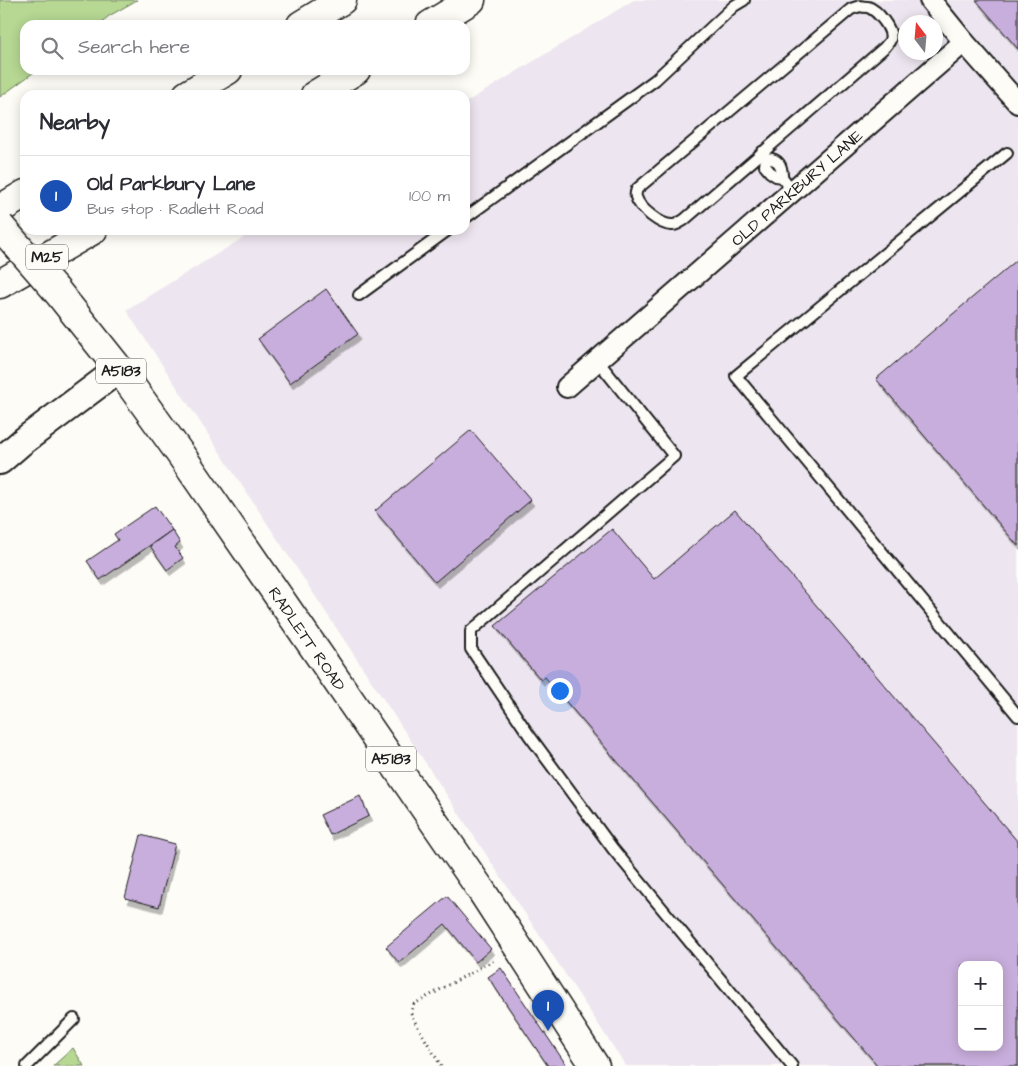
<!DOCTYPE html>
<meta charset="utf-8">
<style>
:root{--surface:#fff;--page:#f7f7f7;--text:#2b2b33;--muted:#7c7c81;--line:#e1e1e2;--accent:#ea580c}
body{margin:0;font-family:"Architects Daughter",sans-serif;background:var(--page);color:var(--text)}
.controls{position:absolute;right:15px;bottom:15px;display:grid;overflow:hidden;border-radius:10px;box-shadow:0 2px 12px #0003}
.controls button{width:45px;height:45px;display:grid;place-items:center;padding:0;border:0;border-bottom:1px solid var(--line);background:var(--surface);color:var(--text);font:25px sans-serif}
.compass{position:absolute;left:898px;top:15px;width:45px;height:45px;border-radius:50%;background:var(--surface);box-shadow:0 2px 12px #0003;rotate:344deg}
.you{position:absolute;left:559px;top:690px;width:18px;height:18px;margin:-12px;border:4px solid #fff;border-radius:50%;background:#1a73e8;box-shadow:0 0 0 8px #1a73e833}
.badge{display:grid;place-items:center;width:32px;height:32px;border-radius:50%;background:var(--accent);color:#fff;font-size:16px;font-weight:700}
.pin{position:absolute;translate:-50% -41px;filter:drop-shadow(0 1px 2px #0008)}
.pin::after{content:'';position:absolute;top:26px;width:18px;height:15px;background:inherit;clip-path:polygon(0 0,100% 0,50% 100%)}
.list{margin:0;padding:0;list-style:none}
h2{display:flex;justify-content:space-between;align-items:center;height:65px;margin:0;padding:0 20px;font-size:21px}
h2 small{font-size:16px;font-weight:400;color:var(--muted)}
.list li{display:grid;grid-template-columns:32px 1fr auto;gap:15px;align-items:center;box-sizing:border-box;height:80px;padding:0 20px;border-top:1px solid var(--line)}
.list b{display:block;font-size:19px;white-space:nowrap}
.list p{margin:0;font-size:16px;white-space:nowrap;color:var(--muted)}
.list em{font-size:16px;font-style:normal;color:var(--muted)}
.icon{flex:none;width:28px;height:28px;fill:none;stroke:currentColor;stroke-width:2;stroke-linecap:round;stroke-linejoin:round}
.map{position:relative;flex:none;width:1018px;height:1066px;overflow:hidden}
.search{position:absolute;background:var(--surface);box-shadow:0 2px 12px #0003;left:20px;top:20px;width:450px;height:55px;display:flex;align-items:center;gap:12px;box-sizing:border-box;padding:0 18px;border-radius:15px;color:var(--muted);font-size:19px}
.panel{position:absolute;background:var(--surface);box-shadow:0 2px 12px #0003;left:20px;top:90px;width:450px;height:145px;border-radius:15px}
.map>svg:first-child{display:block}
.built{fill:#ede5ef;fill-rule:evenodd}
.green{fill:#b6d893;stroke:#697a58}
.building{fill:#c8aedc;stroke:#1c1c1c;fill-rule:evenodd;filter:url(#shadow)}
.lines{fill:none;stroke-linecap:round;stroke-linejoin:round}
.service-casing{stroke:#1c1c1c;stroke-width:14}
.minor-casing{stroke:#1c1c1c;stroke-width:24}
.tertiary-casing{stroke:#1c1c1c;stroke-width:30}
.primary-casing{stroke:#1c1c1c;stroke-width:31}
.motorway-casing{stroke:#1c1c1c;stroke-width:31}
.path{stroke:#1c1c1c;stroke-width:3;stroke-dasharray:1 4;stroke-linecap:butt}
.service{stroke:#fdfcf7;stroke-width:10}
.minor{stroke:#fdfcf7;stroke-width:20}
.tertiary{stroke:#fdfcf7;stroke-width:26}
.primary{stroke:#fdfcf7;stroke-width:28}
.motorway{stroke:#fdfcf7;stroke-width:28}
.primary-bridge-casing{stroke:#1c1c1c;stroke-width:31;stroke-linecap:butt}
.primary-bridge{stroke:#fdfcf7;stroke-width:28}
.labels{text-anchor:middle;stroke-width:4;stroke-linejoin:round;paint-order:stroke}
.shield{fill:#fdfcf7;stroke:#605f5e;stroke-width:1}
.shield-label{font-size:15px;font-weight:bold;fill:#1c1c1c}
.street-label{font-size:16px;fill:#1c1c1c;stroke:#fdfcf7}
</style>
<div class="map">
<svg width="1018" height="1066" viewBox="0 0 1018 1066">
<defs>
<filter id="shadow"><feDropShadow dx="3" dy="5.5" stdDeviation="0" flood-color="#0004"/></filter>
</defs>
<rect width="100%" height="100%" fill="#fdfcf7"/>
<filter id="ink" filterUnits="userSpaceOnUse"><feTurbulence type="fractalNoise" baseFrequency=".02" numOctaves="2"/><feDisplacementMap in="SourceGraphic" scale="10" xChannelSelector="R" yChannelSelector="G"/><feConvolveMatrix kernelMatrix="1 2 1 2 8 2 1 2 1" color-interpolation-filters="sRGB"/></filter>
<g filter="url(#ink)">
<path class="built" d="M 634,0 L 1018,0 L 1018,1066 L 626,1066 L 126,310 L 256,230 L 465,230 L 465,103 ZM 906,22 L 936,22 L 936,52 L 906,52 ZM 962,965 L 999,965 L 999,1047 L 962,1047 Z"/>
<g class="green">
<polygon points="0,0 137,0 109,16 98,25 25,25 25,70 37,70 0,97"/>
<polygon points="73,1048 84,1066 53,1066"/>
</g>
<g class="building">
<polygon points="976,0 1018,0 1018,49"/>
<polygon points="1018,259 1018,546 876,379"/>
<polygon points="326,289 358,334 290,383 258,339"/>
<polygon points="471,430 531,500 435,582 375,511"/>
<polygon points="155,506 172,530 100,580 87,561 118,540 114,534"/>
<path d="M 735,510 L 1018,842 L 1018,1066 L 878,1066 L 545,677 L 541,680 L 495,626 L 612,529 L 654,579 ZM 962,965 L 999,965 L 999,1047 L 962,1047 Z"/>
<polygon points="172,530 180,543 175,547 183,558 167,570 150,546"/>
<polygon points="360,796 369,816 330,835 320,815"/>
<polygon points="141,835 175,844 159,907 125,898"/>
<polygon points="447,896 491,949 476,962 445,924 399,963 386,947"/>
<polygon points="501,968 567,1066 548,1066 488,977"/>
</g>
<g class="lines">
<g class="service-casing">
<g id="service">
<path d="M 860,6 C 863,7 865,7 868,7 C 877,10 894,30 890,40 C 889,43 887,44 885,47 L 684,220 C 680,222 677,225 673,225 C 661,226 639,208 636,197 C 635,194 636,192 637,189 L 851,9 Z"/>
<polyline points="762,152 766,158 765,166 770,172 776,176 782,177 793,191"/>
<polyline points="1007,153 736,376 1018,716"/>
<path d="M 766,158 C 779,159 782,165 782,177"/>
<polyline points="465,218 655,80 734,6 744,0"/>
<polyline points="359,295 448,230"/>
<polyline points="597,360 674,456 471,631 471,649 529,735 613,849 792,1066"/>
<polyline points="27,1066 74,1019"/>
</g>
</g>
<g class="minor-casing">
<g id="minor">
<polyline points="930,0 964,42 1018,103"/>
<path id="s1" d="M 567,387 L 964,42"/>
</g>
</g>
<g class="tertiary-casing">
<polyline id="tertiary" points="0,461 22,442 119,369"/>
</g>
<g class="primary-casing">
<g id="primary">
<path id="s2" d="M 56,290 L 119,369 L 181,455 L 481,890 L 595,1066"/>
</g>
</g>
<g class="motorway-casing">
<g id="motorway">
<polyline points="301,25 342,0"/>
<polyline points="430,25 471,0"/>
<polyline points="187,95 228,70"/>
<polyline points="315,95 356,70"/>
<polyline points="0,209 25,194"/>
<polyline points="0,284 93,230"/>
</g>
</g>
<polyline class="path" points="441,1066 411,1015 412,1008 414,1004 496,959"/>
<use href="#service" class="service"/>
<use href="#minor" class="minor"/>
<use href="#tertiary" class="tertiary"/>
<use href="#primary" class="primary"/>
<use href="#motorway" class="motorway"/>
<g class="primary-bridge-casing">
<polyline id="primary-bridge" points="0,226 56,290"/>
</g>
<use href="#primary-bridge" class="primary-bridge"/>
</g>
</g>
<g class="labels">
<g class="shield">
<rect x="26" y="244.5" width="42" height="25" rx="4"/>
<rect x="96" y="358.5" width="50" height="25" rx="4"/>
<rect x="366" y="746.5" width="50" height="25" rx="4"/>
</g>
<g class="shield-label">
<text x="47" y="262">M25</text>
<text x="121" y="376">A5183</text>
<text x="391" y="764">A5183</text>
</g>
<g class="street-label">
<text dy="6" stroke="none"><textPath href="#s1" startOffset="304">OLD PARKBURY LANE</textPath></text>
<text dy="6" stroke="none"><textPath href="#s2" startOffset="430">RADLETT ROAD</textPath></text>
</g>
</g>
</svg>
<div class="controls">
<button>+</button>
<button>−</button>
</div>
<svg class="compass" viewBox="-18 -18 36 36"><path d="M0-13l5 13h-10z" fill="#e53935"/><path d="M0 13l5-13h-10z" fill="#7c7c81"/></svg>
<div class="you"></div>
<div class="pin badge" style="left:548px;top:1031px;background:#1a4fb4">1</div>
<div class="search"><svg class="icon" aria-label="search" viewBox="0 0 24 24"><circle cx="10" cy="10" r="6"/><path d="M15 15l6 6"/></svg>Search here</div>
<section class="panel">
<h2>Nearby<small></small></h2>
<ul class="list">
<li><span class="badge" style="background:#1a4fb4">1</span><div><b>Old Parkbury Lane</b><p>Bus stop · Radlett Road</p></div><em>100 m</em></li>
</ul>
</section>
</div>
